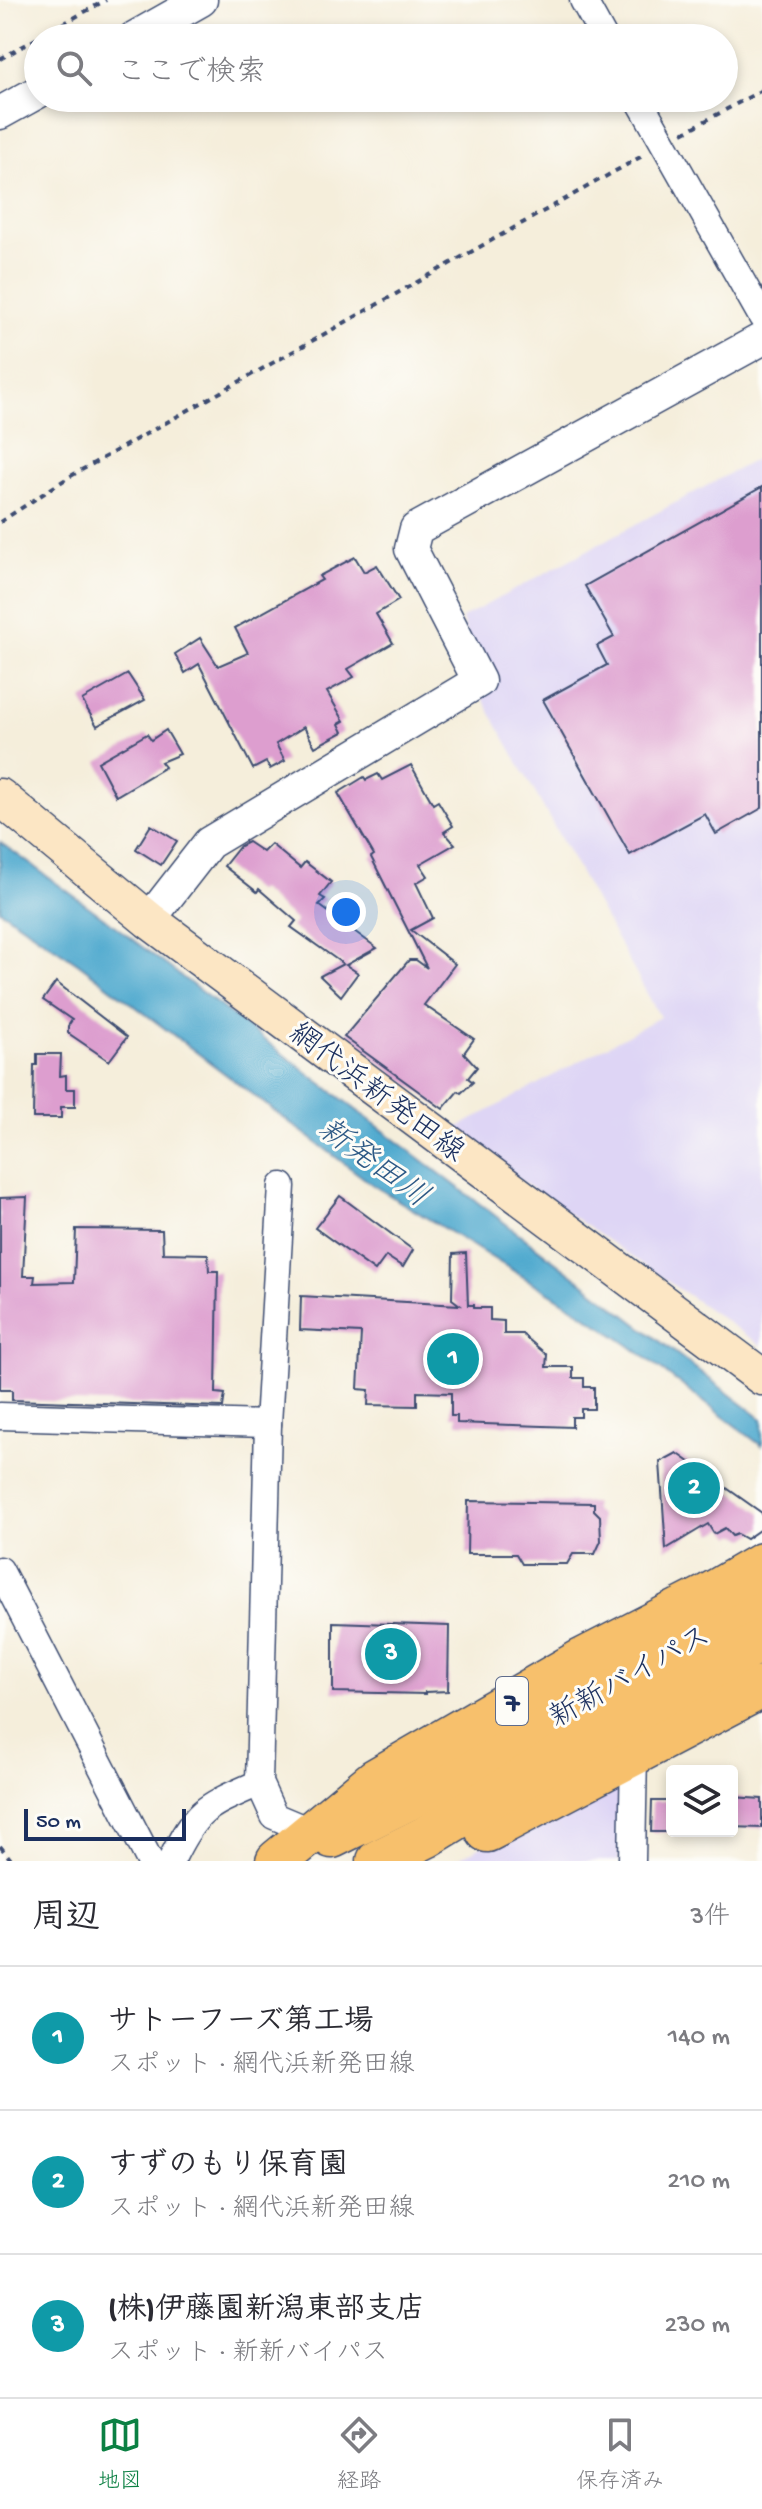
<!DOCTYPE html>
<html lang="ja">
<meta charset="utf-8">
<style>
:root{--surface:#fff;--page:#f7f7f7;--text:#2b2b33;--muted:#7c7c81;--line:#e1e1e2;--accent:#0b8043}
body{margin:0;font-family:"Gochi Hand","Klee One",sans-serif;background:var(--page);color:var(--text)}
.controls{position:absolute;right:24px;bottom:24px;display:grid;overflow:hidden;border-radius:8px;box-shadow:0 4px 12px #0003}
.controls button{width:72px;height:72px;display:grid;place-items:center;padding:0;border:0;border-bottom:2px solid var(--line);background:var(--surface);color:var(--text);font:40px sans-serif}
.scale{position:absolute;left:24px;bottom:20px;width:162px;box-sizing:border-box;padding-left:8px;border:4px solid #1b2f5e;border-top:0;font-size:22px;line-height:28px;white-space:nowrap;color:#1b2f5e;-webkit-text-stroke:6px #fdfcf7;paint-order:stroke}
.you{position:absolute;left:346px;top:912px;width:28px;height:28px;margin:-20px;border:6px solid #fff;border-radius:50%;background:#1a73e8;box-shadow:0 0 0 12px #1a73e833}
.badge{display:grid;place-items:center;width:52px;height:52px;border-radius:50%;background:var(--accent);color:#fff;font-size:26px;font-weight:700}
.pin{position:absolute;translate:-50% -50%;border:4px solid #fff;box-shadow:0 2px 8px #0006}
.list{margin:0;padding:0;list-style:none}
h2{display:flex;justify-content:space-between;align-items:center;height:104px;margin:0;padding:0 32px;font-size:34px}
h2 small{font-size:26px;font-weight:400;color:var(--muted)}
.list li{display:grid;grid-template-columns:52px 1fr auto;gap:24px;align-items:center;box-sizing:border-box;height:144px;padding:0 32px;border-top:2px solid var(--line)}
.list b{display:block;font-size:30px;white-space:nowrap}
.list p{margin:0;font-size:26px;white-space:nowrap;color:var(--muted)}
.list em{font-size:26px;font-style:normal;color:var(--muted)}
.icon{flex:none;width:44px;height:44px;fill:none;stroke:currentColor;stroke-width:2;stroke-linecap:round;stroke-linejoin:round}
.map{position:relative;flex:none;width:762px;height:1861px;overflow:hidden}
.search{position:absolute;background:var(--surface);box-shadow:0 4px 12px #0003;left:24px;right:24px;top:24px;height:88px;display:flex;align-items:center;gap:20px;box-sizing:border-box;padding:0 28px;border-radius:44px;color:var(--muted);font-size:30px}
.sheet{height:536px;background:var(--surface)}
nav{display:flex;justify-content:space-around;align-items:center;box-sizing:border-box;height:112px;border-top:2px solid var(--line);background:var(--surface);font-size:22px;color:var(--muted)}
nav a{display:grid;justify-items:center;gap:4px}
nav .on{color:var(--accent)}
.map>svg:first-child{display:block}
.built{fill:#ded5f5}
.water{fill:#51aacf;stroke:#366c96;stroke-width:2}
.building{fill:#dd9ecf}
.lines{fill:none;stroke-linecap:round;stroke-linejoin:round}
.minor-casing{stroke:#3c4c71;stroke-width:29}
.tertiary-casing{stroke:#3c4c71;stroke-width:35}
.secondary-casing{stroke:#3c4c71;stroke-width:39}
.trunk-casing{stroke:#3c4c71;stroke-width:45}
.path{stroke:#3c4c71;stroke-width:4;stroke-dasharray:6 6;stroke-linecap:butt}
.minor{stroke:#fff;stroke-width:26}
.tertiary{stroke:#fff;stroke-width:32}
.secondary{stroke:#fce6c4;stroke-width:36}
.trunk{stroke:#f7c06c;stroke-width:42}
.labels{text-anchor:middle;stroke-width:6;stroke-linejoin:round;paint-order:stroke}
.shield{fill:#fdfcf7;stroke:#5f6c8c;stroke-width:2}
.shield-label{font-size:28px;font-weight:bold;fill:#1b2f5e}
.street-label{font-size:30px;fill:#1b2f5e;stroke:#fdfcf7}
.water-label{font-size:32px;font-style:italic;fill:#2e5a86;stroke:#fdfcf7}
</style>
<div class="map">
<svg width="762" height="1861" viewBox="0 0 762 1861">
<rect width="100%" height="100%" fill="#fdfcf7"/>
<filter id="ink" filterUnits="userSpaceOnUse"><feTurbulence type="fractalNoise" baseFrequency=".0125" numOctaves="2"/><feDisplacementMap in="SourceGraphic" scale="16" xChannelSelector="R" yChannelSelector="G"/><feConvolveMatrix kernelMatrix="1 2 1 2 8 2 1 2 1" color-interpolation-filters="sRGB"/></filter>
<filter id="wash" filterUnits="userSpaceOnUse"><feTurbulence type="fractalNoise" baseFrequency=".006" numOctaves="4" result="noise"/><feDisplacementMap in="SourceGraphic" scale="32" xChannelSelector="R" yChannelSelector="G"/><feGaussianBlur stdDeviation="1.8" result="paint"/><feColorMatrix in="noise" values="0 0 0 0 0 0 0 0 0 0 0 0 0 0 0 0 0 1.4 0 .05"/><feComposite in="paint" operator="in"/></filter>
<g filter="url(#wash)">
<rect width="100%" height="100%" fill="#f5eedb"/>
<g class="built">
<polygon points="762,456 762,1346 450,1132 660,1017 483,699 462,618"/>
<polygon points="621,1773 619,1861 453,1861"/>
</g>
<polygon class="water" points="0,842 111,923 762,1419 762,1446 629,1345 576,1309 373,1185 79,964 0,910"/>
<g id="blocks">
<g class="building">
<polygon points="762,487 762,808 716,834 705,814 630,855 543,700 607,665 597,646 614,637 585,586"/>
<polygon points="355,557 364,572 377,565 399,600 376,614 393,643 348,669 354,677 327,692 344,721 339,724 343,732 315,747 304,727 276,744 285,761 270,769 266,762 253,769 199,664 185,673 175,654 200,638 218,666 248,653 235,628 322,580 319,576"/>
<polygon points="128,674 145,700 97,726 82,700"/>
<polygon points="166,730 180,754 161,762 165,767 116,796 98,762 147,734 151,740"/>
<polygon points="411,765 433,804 438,801 453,826 444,832 455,844 420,864 428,876 416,883 433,918 411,930 455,964 424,1005 474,1039 464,1053 477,1067 468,1078 473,1082 461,1093 458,1091 443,1109 344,1037 409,960 416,960 427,968 371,857 374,855 338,793 364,777 366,780 378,774 382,780"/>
<polygon points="151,825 177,841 161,865 136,849"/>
<polygon points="248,842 263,852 271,844 300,868 305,862 331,882 320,896 325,899 319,905 377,948 346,965 358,973 341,996 320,976 343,964 291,927 296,921 259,889 257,892 224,866 240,846"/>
<polygon points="56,982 127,1037 109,1061 68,1033 68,1026 72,1020 43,1000"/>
<polygon points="37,1054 61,1054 60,1076 66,1075 66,1089 75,1089 75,1107 61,1107 61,1118 33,1118 34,1065 37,1065"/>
<polygon points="340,1196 413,1250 403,1267 386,1256 375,1271 315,1228"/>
<polygon points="27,1197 23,1276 35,1276 34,1283 74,1282 76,1229 162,1230 163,1253 208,1254 209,1271 218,1271 216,1393 225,1394 223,1407 12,1400 12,1390 0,1390 0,1198"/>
<polygon points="466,1253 468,1305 474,1305 474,1308 490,1308 490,1320 504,1321 504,1334 522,1334 547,1355 546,1367 573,1367 573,1378 584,1378 584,1387 594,1387 594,1409 581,1409 581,1417 572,1417 572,1427 457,1423 457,1416 451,1416 451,1393 417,1392 417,1406 368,1405 369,1390 358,1389 361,1333 300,1330 301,1296 460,1305 452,1299 453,1254"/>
<polygon points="677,1453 762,1513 762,1528 746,1539 737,1534 732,1536 725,1528 714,1534 708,1524 666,1549 660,1462"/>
<polygon points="468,1501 594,1503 594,1510 600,1516 601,1541 595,1554 573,1554 567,1564 522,1564 516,1554 467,1554"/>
<polygon points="333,1622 449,1626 448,1691 425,1692 425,1694 333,1692"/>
<polygon points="732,1797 762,1799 762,1828 732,1827"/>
<polygon points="652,1801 672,1801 672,1832 651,1832"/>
</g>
</g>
</g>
<g filter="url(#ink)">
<use href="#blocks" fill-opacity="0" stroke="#3c4c71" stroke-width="2"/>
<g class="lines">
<g class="minor-casing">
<g id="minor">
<polyline points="583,0 604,38"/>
<polyline points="638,98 762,317"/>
<polyline points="282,1186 268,1424 259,1783 274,1816 312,1832"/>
<polyline points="0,1416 268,1424"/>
<polyline points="0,1570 150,1861"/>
<path d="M 171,1861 C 196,1808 207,1806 259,1783"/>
<polyline points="632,1861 634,1753"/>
</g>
</g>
<g class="tertiary-casing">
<g id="tertiary">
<polyline points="134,38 201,0"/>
<polyline points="0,113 38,92"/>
<polyline points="149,920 209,843 479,681 411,549 416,529 762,339"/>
</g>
</g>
<g class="secondary-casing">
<polyline id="secondary" points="0,797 149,920 762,1377"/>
</g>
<g class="trunk-casing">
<g id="trunk">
<polyline points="487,1831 762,1687"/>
<polyline points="332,1837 407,1800 762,1602"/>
<polyline points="277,1861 375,1780 582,1660 707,1596 762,1564"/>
<polyline points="378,1861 426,1837 632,1712 762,1640"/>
</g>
</g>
<g class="path">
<polyline points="0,59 106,0"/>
<polyline points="683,133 762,90"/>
<polyline points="0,522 69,477 644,155"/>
<polyline points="0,1846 12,1861"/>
</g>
<use href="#minor" class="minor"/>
<use href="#tertiary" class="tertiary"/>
<use href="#secondary" class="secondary"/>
<use href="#trunk" class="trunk"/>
</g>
</g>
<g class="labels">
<rect class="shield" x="496" y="1677" width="32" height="48" rx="6"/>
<g class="shield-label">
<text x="512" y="1711">7</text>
</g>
<g class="street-label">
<text transform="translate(378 1091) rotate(37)" y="10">網代浜新発田線</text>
<text transform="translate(629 1675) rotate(-29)" y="10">新新バイパス</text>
</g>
<g class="water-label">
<text transform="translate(375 1161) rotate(36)" y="11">新発田川</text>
</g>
</g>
</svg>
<div class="controls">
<button><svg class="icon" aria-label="layers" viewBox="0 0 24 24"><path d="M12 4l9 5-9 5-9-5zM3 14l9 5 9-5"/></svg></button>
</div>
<div class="scale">50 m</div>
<div class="you"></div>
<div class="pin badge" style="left:453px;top:1359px;background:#0f9aa8">1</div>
<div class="pin badge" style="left:694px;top:1488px;background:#0f9aa8">2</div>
<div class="pin badge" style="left:391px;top:1654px;background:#0f9aa8">3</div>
<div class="search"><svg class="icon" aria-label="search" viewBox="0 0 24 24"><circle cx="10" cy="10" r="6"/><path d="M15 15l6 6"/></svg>ここで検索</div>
</div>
<section class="sheet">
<h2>周辺<small>3件</small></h2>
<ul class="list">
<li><span class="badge" style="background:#0f9aa8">1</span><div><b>サトーフーズ第工場</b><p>スポット · 網代浜新発田線</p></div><em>140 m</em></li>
<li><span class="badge" style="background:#0f9aa8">2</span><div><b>すずのもり保育園</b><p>スポット · 網代浜新発田線</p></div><em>210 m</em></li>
<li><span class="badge" style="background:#0f9aa8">3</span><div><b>(株)伊藤園新潟東部支店</b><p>スポット · 新新バイパス</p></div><em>230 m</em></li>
</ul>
</section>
<nav>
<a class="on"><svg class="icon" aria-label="map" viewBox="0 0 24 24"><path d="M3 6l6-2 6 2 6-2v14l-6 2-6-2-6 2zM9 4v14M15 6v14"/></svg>地図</a>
<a><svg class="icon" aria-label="directions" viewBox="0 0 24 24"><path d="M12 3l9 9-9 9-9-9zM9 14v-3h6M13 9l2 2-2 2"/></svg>経路</a>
<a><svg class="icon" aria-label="saved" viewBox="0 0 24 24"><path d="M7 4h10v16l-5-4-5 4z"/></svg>保存済み</a>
</nav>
